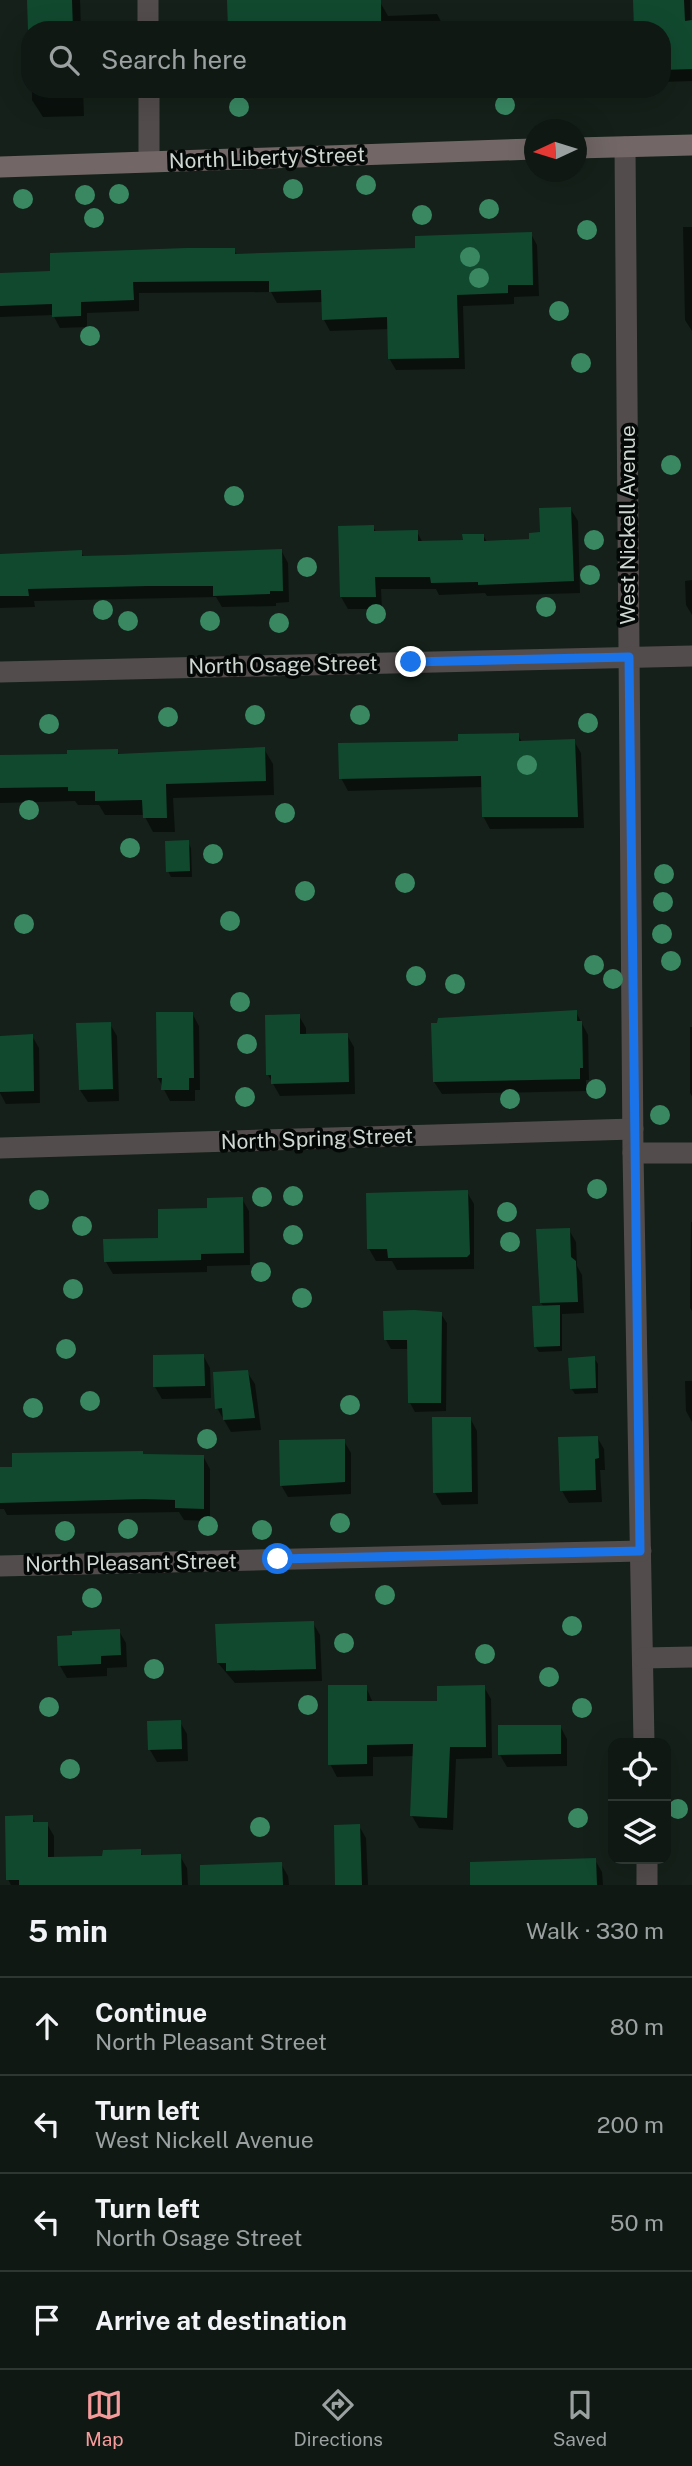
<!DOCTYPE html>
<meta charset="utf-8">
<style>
:root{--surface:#0f1813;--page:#1d2521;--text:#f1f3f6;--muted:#9ba0a0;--line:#2f3733;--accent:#f59b9c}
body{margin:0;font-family:"Public Sans",sans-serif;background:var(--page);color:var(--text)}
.controls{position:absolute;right:21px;bottom:21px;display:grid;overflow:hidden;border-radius:14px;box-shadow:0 7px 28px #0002}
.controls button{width:63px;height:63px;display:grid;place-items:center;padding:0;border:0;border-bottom:2px solid var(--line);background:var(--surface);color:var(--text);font:35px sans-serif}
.compass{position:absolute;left:524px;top:119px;width:63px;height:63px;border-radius:50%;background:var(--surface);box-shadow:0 7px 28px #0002;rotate:266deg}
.stop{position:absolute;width:21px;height:21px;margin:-16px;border:5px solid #1a73e8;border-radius:50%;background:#fff}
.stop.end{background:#1a73e8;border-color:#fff;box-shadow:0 2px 7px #0008}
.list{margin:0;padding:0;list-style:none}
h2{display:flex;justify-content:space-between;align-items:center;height:91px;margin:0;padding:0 28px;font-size:30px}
h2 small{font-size:23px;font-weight:400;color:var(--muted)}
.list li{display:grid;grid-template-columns:46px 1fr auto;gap:21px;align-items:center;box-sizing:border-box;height:98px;padding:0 28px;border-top:2px solid var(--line)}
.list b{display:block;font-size:26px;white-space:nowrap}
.list p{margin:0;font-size:23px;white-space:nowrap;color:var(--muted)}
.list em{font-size:23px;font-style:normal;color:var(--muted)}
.icon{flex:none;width:38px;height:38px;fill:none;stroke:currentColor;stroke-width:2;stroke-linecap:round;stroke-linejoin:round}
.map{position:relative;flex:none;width:692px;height:1885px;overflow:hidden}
.search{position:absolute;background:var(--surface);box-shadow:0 7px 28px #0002;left:21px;right:21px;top:21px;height:77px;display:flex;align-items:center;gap:18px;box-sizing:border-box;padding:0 24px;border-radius:28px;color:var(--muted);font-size:26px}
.sheet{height:483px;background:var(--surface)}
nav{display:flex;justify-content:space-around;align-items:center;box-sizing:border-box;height:98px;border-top:2px solid var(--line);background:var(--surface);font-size:19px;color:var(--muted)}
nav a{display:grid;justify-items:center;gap:4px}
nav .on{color:var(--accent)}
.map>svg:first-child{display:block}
.shadow{fill:#0007}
.building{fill:#11492f}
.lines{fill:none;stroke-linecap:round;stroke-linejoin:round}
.street{stroke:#534c4c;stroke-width:21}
.secondary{stroke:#726666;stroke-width:21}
.tree{fill:#398862}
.route{stroke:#1a73e8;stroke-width:9}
.labels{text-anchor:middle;stroke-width:7;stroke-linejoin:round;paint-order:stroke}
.street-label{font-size:21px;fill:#cfd7d2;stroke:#040806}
</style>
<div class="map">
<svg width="692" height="1885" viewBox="0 0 692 1885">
<rect width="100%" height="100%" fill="#142019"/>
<g class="shadow">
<polygon points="29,0 80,0 81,30 30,30"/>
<polygon points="229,0 380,2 388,16 437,14 444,27 480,25 483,30 229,30"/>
<polygon points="635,0 690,0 692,81 662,82 662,30 621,30 621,25 635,24"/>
<polygon points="32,89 83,89 84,116 43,117 32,100"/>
<polygon points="234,89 389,89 390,96 239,97"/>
<polygon points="683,227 692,227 692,331 685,320"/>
<polygon points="531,234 537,245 539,296 514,297 514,304 463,306 465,369 396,370 389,358 389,329 330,331 324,320 323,302 277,303 271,292 139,293 139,311 87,313 87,327 60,328 53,315 0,317 0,274 52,273 234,250 237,255 417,250"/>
<polygon points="570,508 578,521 580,593 487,596 485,593 439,595 436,589 381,589 382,609 348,609 341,597 373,527 377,533 417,532 423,543 464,542 483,535 487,542 531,541"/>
<polygon points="281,550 288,563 289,602 276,603 276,606 222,607 216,597 34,601 35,607 0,608 0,555 81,552 84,557"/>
<polygon points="692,580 692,615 686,605 685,581"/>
<polygon points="518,735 522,742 574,741 581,753 584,828 490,829 483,816 483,787 348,791 341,778 460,743"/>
<polygon points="264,749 273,764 274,795 173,798 175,832 153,832 144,815 105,815 99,805 78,805 75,801 0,803 0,755 69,756 117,750 120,756"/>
<polygon points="188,842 191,848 192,877 171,877 168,871"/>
<polygon points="576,1012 588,1035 589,1080 586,1080 586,1091 442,1094 434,1082"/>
<polygon points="192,1013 199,1026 200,1090 195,1090 195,1101 170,1101 158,1078"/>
<polygon points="299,1016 306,1028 306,1036 347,1035 354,1047 355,1094 280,1096 268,1075"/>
<polygon points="110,1024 117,1036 119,1101 88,1102 80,1090"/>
<polygon points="690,1027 692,1027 692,1096 690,1093"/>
<polygon points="32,1036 39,1048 40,1103 6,1104 0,1093 0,1037"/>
<polygon points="467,1192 474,1204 474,1269 397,1270 392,1261 376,1261 369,1249"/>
<polygon points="242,1199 249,1211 250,1265 207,1266 207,1272 113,1274 106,1262 160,1239 208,1209"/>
<polygon points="691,1222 692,1222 692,1311 690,1308"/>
<polygon points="569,1230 576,1242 577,1266 582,1275 584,1313 562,1314 562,1351 539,1352 535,1346 544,1307 541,1303"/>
<polygon points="441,1314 447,1323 446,1411 415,1412 410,1403 409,1349 391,1349 386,1340"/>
<polygon points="203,1355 210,1368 211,1398 162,1399 155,1387"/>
<polygon points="594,1358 598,1364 598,1393 575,1394 571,1388"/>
<polygon points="247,1372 255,1384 261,1430 231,1432 217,1408"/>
<polygon points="685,1381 692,1381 692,1422 686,1411"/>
<polygon points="470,1418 477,1431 478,1504 442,1505 435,1493"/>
<polygon points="597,1437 604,1449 605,1470 600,1470 602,1502 569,1503 562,1491"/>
<polygon points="344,1441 351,1453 351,1494 288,1497 281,1485"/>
<polygon points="144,1456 203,1456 210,1469 210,1521 184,1520 179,1512 7,1515 4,1509 0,1509 0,1469"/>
<polygon points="313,1623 320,1635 322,1681 235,1683 218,1663"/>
<polygon points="119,1631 126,1643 127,1667 107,1668 107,1676 67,1678 60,1666 59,1637 85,1632"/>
<polygon points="366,1687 373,1703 439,1703 484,1687 491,1699 492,1758 456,1759 453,1830 419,1828 412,1816 414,1756 373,1757 373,1776 337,1777 330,1764"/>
<polygon points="180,1722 187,1734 188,1761 157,1762 150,1750"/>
<polygon points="560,1726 567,1739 567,1766 507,1767 500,1755"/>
<polygon points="32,1817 36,1824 47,1824 54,1836 54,1859 104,1858 140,1851 143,1857 180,1856 187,1868 188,1885 11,1885 8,1879"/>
<polygon points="359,1826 366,1838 368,1885 337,1885"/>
<polygon points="595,1860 602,1872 603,1885 472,1885"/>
<polygon points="281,1864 288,1876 289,1885 231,1885"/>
</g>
<g class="building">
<polygon points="27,0 72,0 73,30 28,30"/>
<polygon points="227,0 381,0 381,30 228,30"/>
<polygon points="633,0 684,0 685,21 692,20 692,69 662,70 662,30 634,30"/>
<polygon points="532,232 533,285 508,285 508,293 457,295 459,358 388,359 387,317 322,320 321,290 269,292 269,281 133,282 134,300 81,302 81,316 52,317 52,304 0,306 0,273 50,271 50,253 186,248 235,248 235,254 415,248 415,236"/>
<polygon points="571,507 574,581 478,585 478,582 431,583 430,577 375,577 376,597 340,597 338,526 374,525 374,531 418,530 418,541 463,540 462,534 484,534 484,541 529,539 529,533 540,532 539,508"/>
<polygon points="282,549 283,591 270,591 270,594 213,596 213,586 147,586 28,589 29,596 0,596 0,554 82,550 82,556 122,555"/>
<polygon points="519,733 519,741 575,739 578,817 482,817 481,776 339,779 338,743 458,741 458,734"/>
<polygon points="265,747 266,781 166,784 167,818 143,818 142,800 95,801 95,791 68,791 68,787 0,788 0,755 67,754 67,750 118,749 118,754"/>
<polygon points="189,840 190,871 166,872 165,841"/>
<polygon points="577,1010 577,1021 582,1021 583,1068 580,1068 580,1079 433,1082 431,1023 437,1023 438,1018"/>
<polygon points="156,1012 193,1012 194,1078 189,1078 189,1090 161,1090 162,1078 157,1078"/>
<polygon points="300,1014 300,1034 348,1033 349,1082 271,1084 271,1075 266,1075 265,1015"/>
<polygon points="111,1022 113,1089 79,1090 76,1023"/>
<polygon points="33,1034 34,1091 0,1092 0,1036"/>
<polygon points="468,1190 470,1254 467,1257 388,1258 387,1249 367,1249 366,1193"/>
<polygon points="243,1197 244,1253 201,1254 201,1260 104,1262 103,1239 158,1238 158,1209 207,1208 207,1198"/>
<polygon points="570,1228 571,1257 576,1261 578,1302 540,1303 536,1229"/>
<polygon points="560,1305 560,1346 534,1347 532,1306"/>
<polygon points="414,1310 442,1312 441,1403 408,1403 407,1340 384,1340 383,1311"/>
<polygon points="204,1354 205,1386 153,1387 153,1355"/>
<polygon points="595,1356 596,1388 570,1389 568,1358"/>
<polygon points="248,1370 255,1418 223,1420 222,1408 215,1409 213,1372"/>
<polygon points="432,1417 471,1417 472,1492 433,1493"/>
<polygon points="598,1436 599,1458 595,1459 596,1490 560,1491 558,1437"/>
<polygon points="345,1439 345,1482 280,1486 279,1440"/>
<polygon points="143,1451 143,1454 204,1455 204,1509 175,1508 175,1500 144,1499 0,1503 0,1467 12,1467 12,1453"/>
<polygon points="314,1621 316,1669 226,1671 226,1663 217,1663 215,1624"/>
<polygon points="120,1629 121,1655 101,1656 101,1664 58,1666 57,1636 72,1635 72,1631"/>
<polygon points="328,1685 367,1685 367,1701 437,1701 437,1686 485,1685 486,1747 450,1747 447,1818 410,1816 413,1744 367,1745 367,1764 328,1765"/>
<polygon points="181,1720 182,1749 148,1750 147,1721"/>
<polygon points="498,1725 561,1725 561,1754 498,1755"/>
<polygon points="33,1815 33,1822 48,1822 48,1857 102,1856 103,1850 141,1849 141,1855 181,1854 182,1885 19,1885 19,1880 6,1880 5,1816"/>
<polygon points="360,1824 362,1885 335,1885 334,1825"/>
<polygon points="596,1858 597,1885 470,1885 470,1862"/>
<polygon points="282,1862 283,1885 200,1885 200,1865"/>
</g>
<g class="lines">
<g class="street">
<polyline points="148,0 148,30"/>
<polyline points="149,89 149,161"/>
<polyline points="625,147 633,1153 644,1743"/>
<polyline points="0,672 692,656"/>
<polyline points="0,1148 633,1129"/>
<polyline points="633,1153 692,1153"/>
<polyline points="0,1566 641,1551"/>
<polyline points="643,1658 692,1657"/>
<polyline points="647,1859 647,1885"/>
</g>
<g class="secondary">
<polyline points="576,148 692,145"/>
<polyline points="0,167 534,149"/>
</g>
</g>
<g class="tree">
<circle cx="505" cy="105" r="10"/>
<circle cx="239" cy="107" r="10"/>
<circle cx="366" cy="185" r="10"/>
<circle cx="293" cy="189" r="10"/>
<circle cx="119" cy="194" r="10"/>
<circle cx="85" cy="195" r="10"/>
<circle cx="23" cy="199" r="10"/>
<circle cx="489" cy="209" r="10"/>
<circle cx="422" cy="215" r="10"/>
<circle cx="94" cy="218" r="10"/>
<circle cx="587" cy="230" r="10"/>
<circle cx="470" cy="257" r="10"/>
<circle cx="479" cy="278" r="10"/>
<circle cx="559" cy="311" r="10"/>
<circle cx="90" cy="336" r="10"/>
<circle cx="581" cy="363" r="10"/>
<circle cx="671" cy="465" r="10"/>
<circle cx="234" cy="496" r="10"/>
<circle cx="594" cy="540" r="10"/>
<circle cx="307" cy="567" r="10"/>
<circle cx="590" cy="575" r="10"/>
<circle cx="546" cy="607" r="10"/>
<circle cx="103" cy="610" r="10"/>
<circle cx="376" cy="614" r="10"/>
<circle cx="128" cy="621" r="10"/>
<circle cx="210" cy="621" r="10"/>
<circle cx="279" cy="623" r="10"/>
<circle cx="255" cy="715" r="10"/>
<circle cx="360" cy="715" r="10"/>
<circle cx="168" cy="717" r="10"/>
<circle cx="588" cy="723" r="10"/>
<circle cx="49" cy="724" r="10"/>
<circle cx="527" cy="765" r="10"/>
<circle cx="29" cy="810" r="10"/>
<circle cx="285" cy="813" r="10"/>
<circle cx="130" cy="848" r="10"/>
<circle cx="213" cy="854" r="10"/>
<circle cx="664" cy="874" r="10"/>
<circle cx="405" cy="883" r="10"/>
<circle cx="305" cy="891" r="10"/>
<circle cx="663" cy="902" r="10"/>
<circle cx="230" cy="921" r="10"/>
<circle cx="24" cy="924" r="10"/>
<circle cx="662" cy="934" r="10"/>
<circle cx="671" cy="961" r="10"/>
<circle cx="594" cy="965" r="10"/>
<circle cx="416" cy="976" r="10"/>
<circle cx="613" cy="979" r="10"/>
<circle cx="455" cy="984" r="10"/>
<circle cx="240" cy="1002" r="10"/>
<circle cx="247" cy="1044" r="10"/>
<circle cx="596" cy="1089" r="10"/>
<circle cx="245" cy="1097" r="10"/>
<circle cx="510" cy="1099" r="10"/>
<circle cx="660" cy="1115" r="10"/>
<circle cx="597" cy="1189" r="10"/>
<circle cx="293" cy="1196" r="10"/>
<circle cx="262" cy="1197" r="10"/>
<circle cx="39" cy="1200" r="10"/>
<circle cx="507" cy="1212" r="10"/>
<circle cx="82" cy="1226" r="10"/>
<circle cx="293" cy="1235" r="10"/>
<circle cx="510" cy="1242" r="10"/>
<circle cx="261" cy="1272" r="10"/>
<circle cx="73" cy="1289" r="10"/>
<circle cx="302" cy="1298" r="10"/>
<circle cx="66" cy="1349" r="10"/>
<circle cx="90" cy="1401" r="10"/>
<circle cx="350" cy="1405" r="10"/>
<circle cx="33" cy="1408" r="10"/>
<circle cx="207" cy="1439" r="10"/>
<circle cx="340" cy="1523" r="10"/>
<circle cx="208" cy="1526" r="10"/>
<circle cx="128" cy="1529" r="10"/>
<circle cx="262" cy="1530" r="10"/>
<circle cx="65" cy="1531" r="10"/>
<circle cx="385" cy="1595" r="10"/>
<circle cx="92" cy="1598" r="10"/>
<circle cx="572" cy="1626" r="10"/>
<circle cx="344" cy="1643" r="10"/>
<circle cx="485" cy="1654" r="10"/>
<circle cx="154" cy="1669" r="10"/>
<circle cx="549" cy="1677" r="10"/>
<circle cx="308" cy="1705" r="10"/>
<circle cx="49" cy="1707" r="10"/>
<circle cx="582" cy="1708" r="10"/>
<circle cx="70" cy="1769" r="10"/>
<circle cx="678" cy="1809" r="10"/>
<circle cx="578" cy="1818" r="10"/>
<circle cx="260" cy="1827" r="10"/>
</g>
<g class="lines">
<polyline class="route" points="278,1559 640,1551 629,657 411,662"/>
</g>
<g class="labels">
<g class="street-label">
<text transform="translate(267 158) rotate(-2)" y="7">North Liberty Street</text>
<text transform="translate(628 525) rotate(-90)" y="7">West Nickell Avenue</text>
<text transform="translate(283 665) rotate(-1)" y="7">North Osage Street</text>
<text transform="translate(317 1139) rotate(-2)" y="7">North Spring Street</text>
<text transform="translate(131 1563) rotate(-1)" y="7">North Pleasant Street</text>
</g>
</g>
</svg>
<div class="controls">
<button><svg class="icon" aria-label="locate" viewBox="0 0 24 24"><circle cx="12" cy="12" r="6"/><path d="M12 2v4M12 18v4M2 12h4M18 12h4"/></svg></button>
<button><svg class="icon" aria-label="layers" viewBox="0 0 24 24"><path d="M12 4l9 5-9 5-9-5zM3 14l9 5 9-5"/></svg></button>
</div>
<svg class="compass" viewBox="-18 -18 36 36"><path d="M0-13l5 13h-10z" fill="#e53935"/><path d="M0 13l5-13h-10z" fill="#9ba0a0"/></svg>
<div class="stop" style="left:278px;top:1559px"></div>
<div class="stop end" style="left:411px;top:662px"></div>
<div class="search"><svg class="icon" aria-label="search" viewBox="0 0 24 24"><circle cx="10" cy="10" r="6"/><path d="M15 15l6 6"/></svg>Search here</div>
</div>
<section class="sheet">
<h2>5 min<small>Walk · 330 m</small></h2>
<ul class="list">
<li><svg class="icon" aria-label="ahead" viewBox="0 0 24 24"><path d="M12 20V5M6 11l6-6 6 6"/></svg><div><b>Continue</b><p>North Pleasant Street</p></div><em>80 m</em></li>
<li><svg class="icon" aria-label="left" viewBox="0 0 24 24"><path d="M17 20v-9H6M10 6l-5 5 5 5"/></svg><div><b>Turn left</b><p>West Nickell Avenue</p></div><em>200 m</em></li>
<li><svg class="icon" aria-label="left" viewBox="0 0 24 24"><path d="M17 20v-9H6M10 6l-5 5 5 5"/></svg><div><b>Turn left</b><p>North Osage Street</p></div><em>50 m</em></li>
<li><svg class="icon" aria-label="arrive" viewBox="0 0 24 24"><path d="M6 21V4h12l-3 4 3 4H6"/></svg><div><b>Arrive at destination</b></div></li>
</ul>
</section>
<nav>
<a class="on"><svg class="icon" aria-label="map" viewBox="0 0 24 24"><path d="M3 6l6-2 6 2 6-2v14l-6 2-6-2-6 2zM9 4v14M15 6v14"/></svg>Map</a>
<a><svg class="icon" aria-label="directions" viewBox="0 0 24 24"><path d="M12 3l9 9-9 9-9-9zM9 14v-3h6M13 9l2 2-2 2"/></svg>Directions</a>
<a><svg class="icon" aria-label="saved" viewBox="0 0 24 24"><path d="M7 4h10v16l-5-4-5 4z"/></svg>Saved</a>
</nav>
